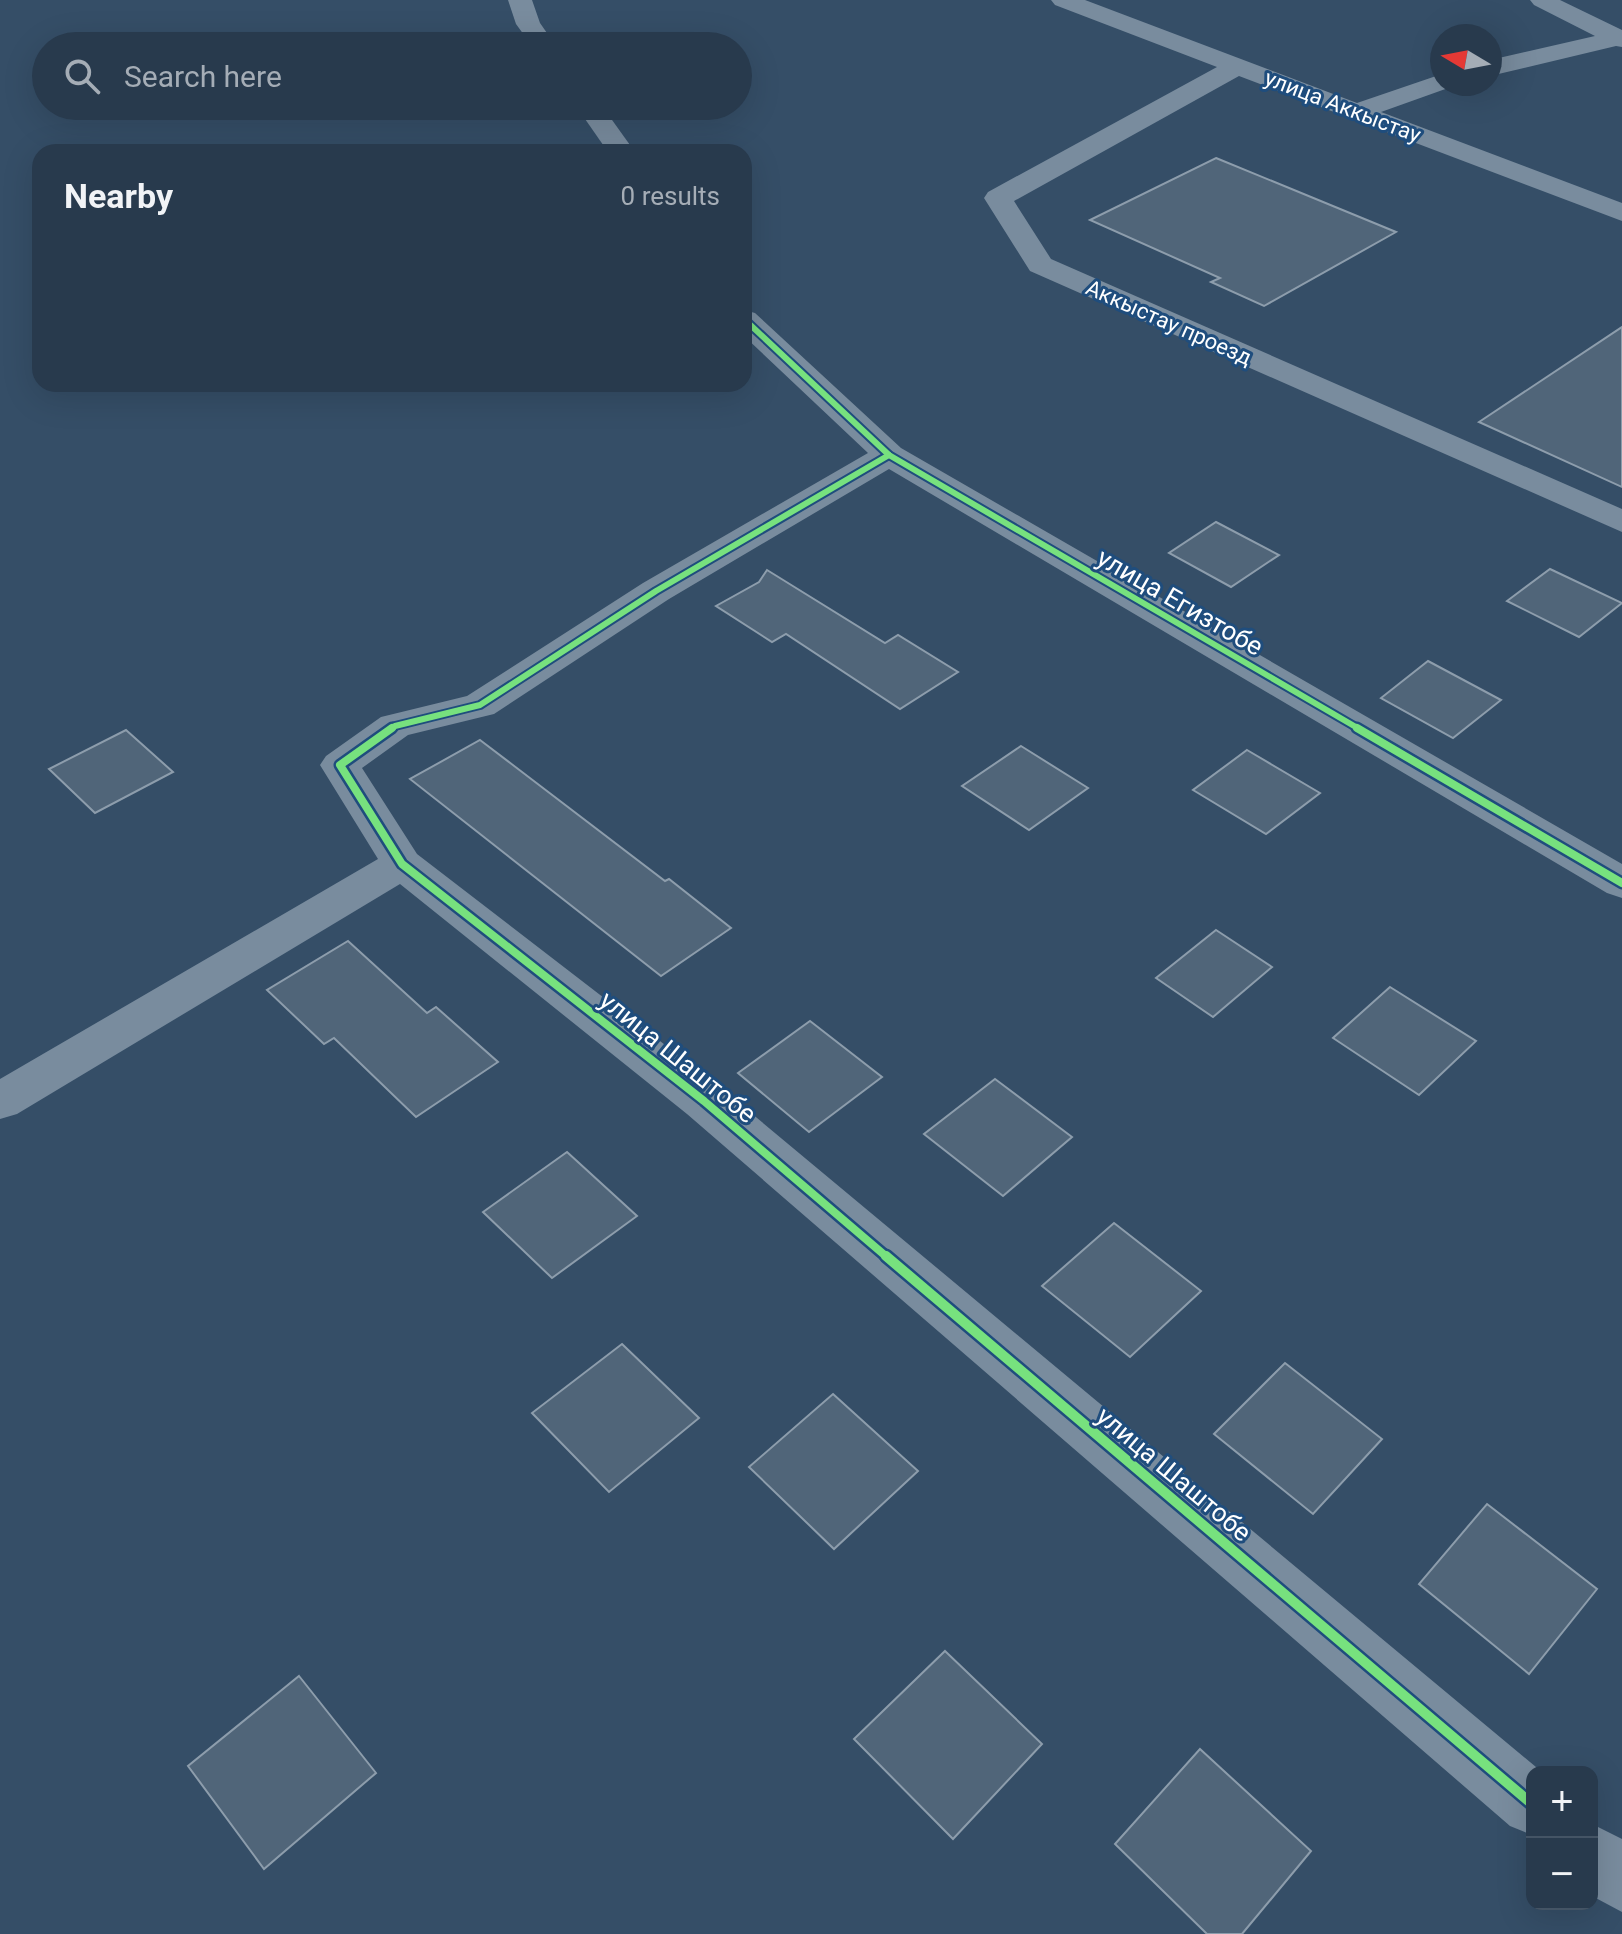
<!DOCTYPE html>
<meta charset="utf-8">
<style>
:root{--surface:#283a4d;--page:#304154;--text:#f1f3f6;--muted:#a5adb6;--line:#445465}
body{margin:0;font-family:Roboto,sans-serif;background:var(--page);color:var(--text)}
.controls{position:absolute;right:24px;bottom:24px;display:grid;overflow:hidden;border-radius:16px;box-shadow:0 8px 32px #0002}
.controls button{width:72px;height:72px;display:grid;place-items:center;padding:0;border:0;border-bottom:2px solid var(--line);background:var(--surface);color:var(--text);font:40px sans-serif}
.compass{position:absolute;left:1430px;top:24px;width:72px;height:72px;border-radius:50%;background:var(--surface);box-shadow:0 8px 32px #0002;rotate:280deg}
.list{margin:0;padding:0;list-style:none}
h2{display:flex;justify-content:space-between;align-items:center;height:104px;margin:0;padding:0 32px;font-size:34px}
h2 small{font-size:26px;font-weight:400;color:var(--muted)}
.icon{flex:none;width:44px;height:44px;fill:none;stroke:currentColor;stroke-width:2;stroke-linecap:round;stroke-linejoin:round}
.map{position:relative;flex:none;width:1622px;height:1934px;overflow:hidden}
.search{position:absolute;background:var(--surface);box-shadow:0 8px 32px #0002;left:32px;top:32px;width:720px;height:88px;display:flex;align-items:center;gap:20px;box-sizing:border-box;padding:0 28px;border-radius:44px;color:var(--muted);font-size:30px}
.panel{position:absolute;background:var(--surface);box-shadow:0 8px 32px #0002;left:32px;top:144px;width:720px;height:248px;border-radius:24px}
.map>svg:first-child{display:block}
.building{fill:#506579;stroke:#8d9dac;stroke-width:2}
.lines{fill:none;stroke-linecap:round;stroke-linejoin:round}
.minor{fill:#798c9e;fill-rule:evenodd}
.cycleway-far2-casing{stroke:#1f4d7d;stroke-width:10}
.cycleway-far1-casing{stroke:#1f4d7d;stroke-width:13}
.cycleway-casing{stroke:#1f4d7d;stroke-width:15}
.cycleway-far2{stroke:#77e17e;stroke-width:6}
.cycleway-far1{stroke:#77e17e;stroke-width:8}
.cycleway{stroke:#77e17e;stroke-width:10}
.labels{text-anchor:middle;stroke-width:6;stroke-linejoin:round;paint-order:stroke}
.far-street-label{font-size:22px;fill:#fff;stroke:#1f4d7d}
.street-label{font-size:26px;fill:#fff;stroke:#1f4d7d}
</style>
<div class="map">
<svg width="1622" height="1934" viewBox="0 0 1622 1934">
<rect width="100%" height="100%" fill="#354e67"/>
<g class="building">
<polygon points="1216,158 1396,232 1264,306 1211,282 1220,278 1090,220"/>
<polygon points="1622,327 1622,487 1479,422"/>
<polygon points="1216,522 1279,555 1231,587 1169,553"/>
<polygon points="1550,569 1622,603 1579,637 1507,601"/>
<polygon points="767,570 885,643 898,635 958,672 900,709 786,634 772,642 716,606 759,582"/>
<polygon points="1428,661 1501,700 1453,738 1381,698"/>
<polygon points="126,730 173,772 95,813 49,769"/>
<polygon points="480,740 665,881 669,879 731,928 661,976 410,779"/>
<polygon points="1021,746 1088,788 1029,830 962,786"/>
<polygon points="1247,750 1320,793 1266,834 1193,790"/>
<polygon points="1216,930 1272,967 1213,1017 1156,978"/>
<polygon points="348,941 427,1013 436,1007 498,1062 416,1117 334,1038 324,1044 267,990"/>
<polygon points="1390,987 1476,1041 1419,1095 1333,1038"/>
<polygon points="810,1021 882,1077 809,1132 738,1073"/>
<polygon points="995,1079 1072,1137 1003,1196 924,1134"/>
<polygon points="567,1152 637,1216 552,1278 483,1212"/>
<polygon points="1114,1223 1201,1291 1130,1357 1042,1286"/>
<polygon points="622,1344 699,1418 609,1492 532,1413"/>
<polygon points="1285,1363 1382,1439 1313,1514 1214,1434"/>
<polygon points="833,1394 918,1471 834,1549 749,1467"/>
<polygon points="1487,1504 1597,1589 1529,1674 1419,1584"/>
<polygon points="945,1651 1042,1744 953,1839 854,1739"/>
<polygon points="299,1676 376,1773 264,1869 188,1766"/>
<polygon points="1200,1749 1311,1851 1242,1934 1207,1934 1115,1844"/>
</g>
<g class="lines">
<g class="minor">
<polygon points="508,0 532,0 540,23 556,46 532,46 516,24"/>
<polygon points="1051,0 1085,0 1357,103 1442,74 1442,84 1453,84 1451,87 1381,112 1622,203 1622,221 1239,76 1014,201 1051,259 1622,509 1622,532 1030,271 984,198 988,192 1217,67 1055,5"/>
<polygon points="1530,0 1560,0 1622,30 1622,47 1616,46 1490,76 1490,60 1595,36 1534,5"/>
<polygon points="576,106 602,106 635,152 608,152"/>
<polygon points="744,310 755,313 901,448 1622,864 1622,898 1607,893 889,469 669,599 494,714 408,735 362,768 417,854 721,1088 1542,1772 1532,1772 1532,1835 1510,1826 687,1114 400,884 17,1114 0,1119 0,1079 378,859 320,765 326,756 381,717 467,696 643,583 868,453 744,336"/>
<polygon points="1592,1824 1622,1839 1622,1912 1592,1896"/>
</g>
<g class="cycleway-far2-casing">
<g id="cycleway-far2">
<polyline points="744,319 889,455 1361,730"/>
<polyline points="389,730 395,726 480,705 656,591 889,455"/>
</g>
</g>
<g class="cycleway-far1-casing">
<g id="cycleway-far1">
<polyline points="392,728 340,765 402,864 704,1101 888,1258"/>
<polyline points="1357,728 1622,883"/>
</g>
</g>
<g class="cycleway-casing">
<polyline id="cycleway" points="886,1256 1532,1804"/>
</g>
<use href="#cycleway-far2" class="cycleway-far2"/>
<use href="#cycleway-far1" class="cycleway-far1"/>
<use href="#cycleway" class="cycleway"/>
</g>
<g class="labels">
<g class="far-street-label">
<text transform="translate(1343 106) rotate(21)" y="8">улица Аккыстау</text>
<text transform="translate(1169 322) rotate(24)" y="8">Аккыстау проезд</text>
</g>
<g class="street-label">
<text transform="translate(1180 602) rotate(30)" y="9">улица Егизтобе</text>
<text transform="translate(678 1057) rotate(39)" y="9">улица Шаштобе</text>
<text transform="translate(1174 1474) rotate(40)" y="9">улица Шаштобе</text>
</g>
</g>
</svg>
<div class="controls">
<button>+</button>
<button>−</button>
</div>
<svg class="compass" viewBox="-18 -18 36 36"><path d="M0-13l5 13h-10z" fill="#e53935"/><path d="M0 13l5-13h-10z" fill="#a5adb6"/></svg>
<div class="search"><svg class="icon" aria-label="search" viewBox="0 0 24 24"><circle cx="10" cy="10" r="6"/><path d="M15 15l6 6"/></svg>Search here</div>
<section class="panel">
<h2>Nearby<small>0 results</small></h2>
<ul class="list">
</ul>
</section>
</div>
